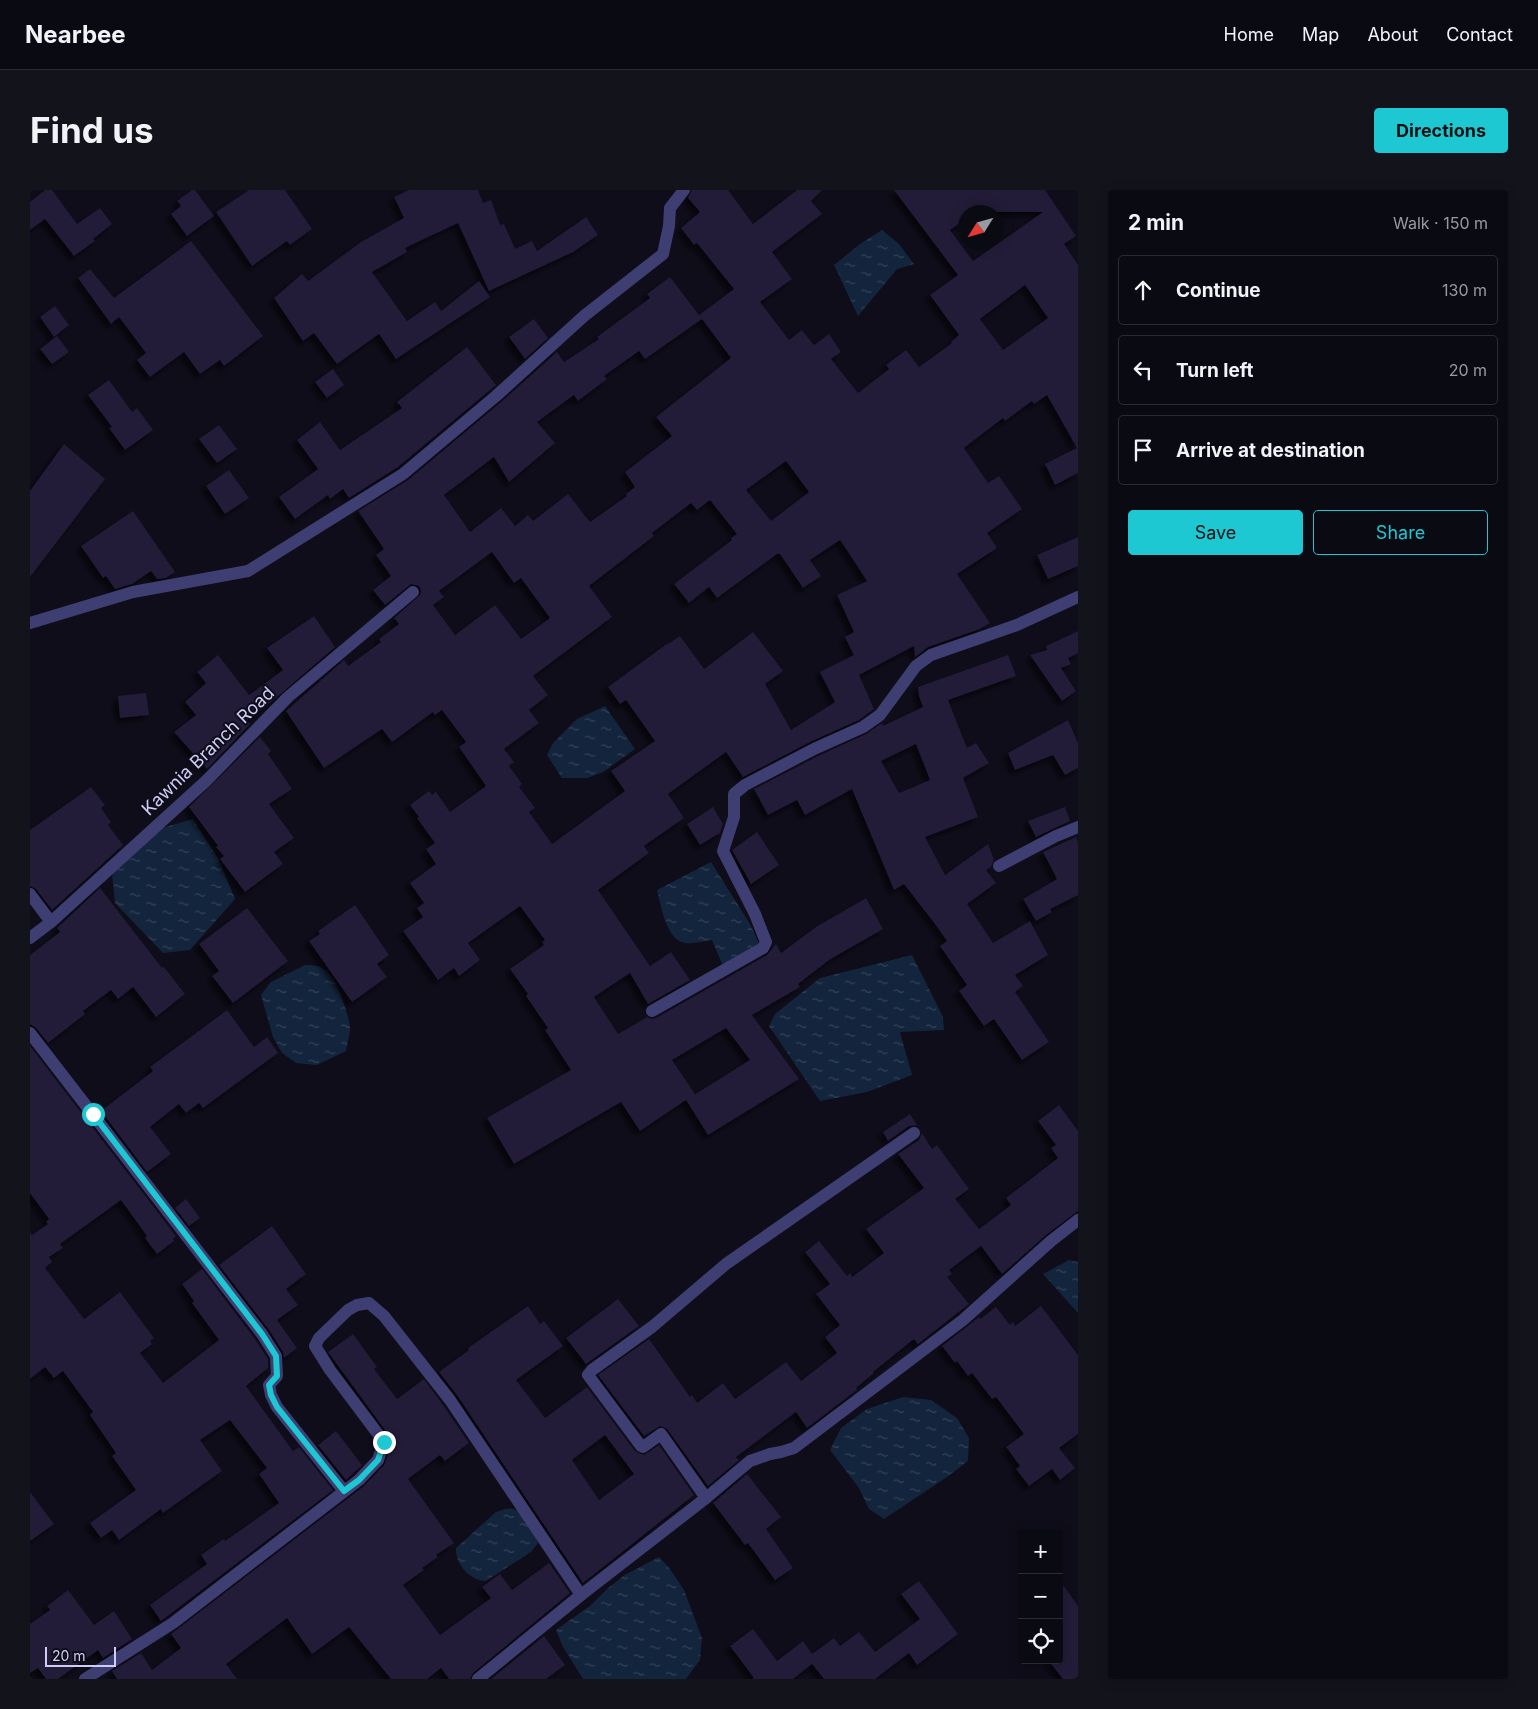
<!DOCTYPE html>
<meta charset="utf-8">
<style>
:root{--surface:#0a0a13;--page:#13131c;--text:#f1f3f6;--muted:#999aa0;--line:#2a2b33;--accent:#1dc8d3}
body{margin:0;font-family:Inter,sans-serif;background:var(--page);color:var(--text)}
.controls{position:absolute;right:15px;bottom:15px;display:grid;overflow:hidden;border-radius:5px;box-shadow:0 2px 12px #0003}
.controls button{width:45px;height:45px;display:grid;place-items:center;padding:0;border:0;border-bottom:1px solid var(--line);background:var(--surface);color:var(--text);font:25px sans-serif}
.compass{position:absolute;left:928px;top:15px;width:45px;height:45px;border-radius:50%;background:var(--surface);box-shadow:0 2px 12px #0003;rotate:233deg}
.scale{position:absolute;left:15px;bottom:12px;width:71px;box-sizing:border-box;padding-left:5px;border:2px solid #cfccf8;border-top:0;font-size:14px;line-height:18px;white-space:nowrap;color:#cfccf8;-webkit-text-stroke:4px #0e0d19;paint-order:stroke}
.stop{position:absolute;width:15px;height:15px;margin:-11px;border:4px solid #1dc8d3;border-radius:50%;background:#fff}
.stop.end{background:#1dc8d3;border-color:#fff;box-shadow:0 1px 5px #0008}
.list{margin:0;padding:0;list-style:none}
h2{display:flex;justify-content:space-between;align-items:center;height:65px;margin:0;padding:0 20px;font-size:21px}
h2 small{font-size:16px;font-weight:400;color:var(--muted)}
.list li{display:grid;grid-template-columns:32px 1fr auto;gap:15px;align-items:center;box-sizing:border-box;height:70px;margin:0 10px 10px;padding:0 10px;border:1px solid var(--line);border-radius:5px}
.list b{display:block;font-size:19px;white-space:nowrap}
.list em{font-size:16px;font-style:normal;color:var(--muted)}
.actions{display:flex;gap:10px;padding:15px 20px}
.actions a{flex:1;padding:11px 0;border:1px solid var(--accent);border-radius:5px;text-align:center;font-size:18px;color:var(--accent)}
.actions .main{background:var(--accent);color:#111}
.icon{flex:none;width:28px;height:28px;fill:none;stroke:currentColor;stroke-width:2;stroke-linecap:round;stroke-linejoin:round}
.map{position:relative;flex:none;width:1048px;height:1489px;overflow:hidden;border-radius:5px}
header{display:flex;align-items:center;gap:30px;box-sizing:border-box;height:70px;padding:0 25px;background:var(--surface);border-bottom:1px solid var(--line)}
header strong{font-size:24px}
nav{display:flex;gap:28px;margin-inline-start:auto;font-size:18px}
.intro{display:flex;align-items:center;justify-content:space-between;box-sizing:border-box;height:120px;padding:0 30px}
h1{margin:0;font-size:35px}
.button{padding:12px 22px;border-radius:5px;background:var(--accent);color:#111;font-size:18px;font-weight:700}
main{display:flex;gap:30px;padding:0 30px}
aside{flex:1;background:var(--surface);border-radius:5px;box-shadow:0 2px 12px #0003}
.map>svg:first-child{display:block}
.water{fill:url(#water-ripples)}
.building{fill:#201b38;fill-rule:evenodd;filter:url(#shadow)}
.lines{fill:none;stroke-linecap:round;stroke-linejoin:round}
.minor{stroke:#3e3e72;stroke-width:12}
.route{stroke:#1dc8d3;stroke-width:6}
.labels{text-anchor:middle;stroke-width:4;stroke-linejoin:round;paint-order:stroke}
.street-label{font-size:18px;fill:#cfccf8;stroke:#0e0d19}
</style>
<header>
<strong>Nearbee</strong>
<nav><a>Home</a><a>Map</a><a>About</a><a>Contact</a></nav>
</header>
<div class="intro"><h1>Find us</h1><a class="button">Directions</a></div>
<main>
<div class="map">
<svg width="1048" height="1489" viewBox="0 0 1048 1489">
<defs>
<pattern id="water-ripples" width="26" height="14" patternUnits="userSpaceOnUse" patternTransform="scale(1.25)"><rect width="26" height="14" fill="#13253c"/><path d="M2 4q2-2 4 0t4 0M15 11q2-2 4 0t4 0" fill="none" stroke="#344359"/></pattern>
<filter id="shadow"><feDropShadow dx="-4.5" dy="4.5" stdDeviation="2.5" flood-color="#0009"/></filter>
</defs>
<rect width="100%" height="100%" fill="#0e0d19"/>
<g class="water">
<polygon points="852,40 869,54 884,74 867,79 828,126 804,75 830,54"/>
<polygon points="575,516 605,559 573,582 557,588 532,588 517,565 523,553 547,529"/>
<polygon points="163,629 189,670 205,709 160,760 133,763 85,713 82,683 122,641"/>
<path d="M 681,672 L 720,734 L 731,758 L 693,776 L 682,750 C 674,751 663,754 655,753 C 636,750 631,715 627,700 Z"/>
<polygon points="882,765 913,827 914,840 870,842 882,885 837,902 790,911 739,836 745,824 790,788"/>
<path d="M 275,775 C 282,775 288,775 294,779 C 306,786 319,824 320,838 C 320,845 317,854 316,861 L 287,875 L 266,873 L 252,863 L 243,847 L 231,805 L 241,792 Z"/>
<polygon points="1039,1070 1048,1072 1048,1123 1013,1084"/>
<polygon points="873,1207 901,1210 927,1228 939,1248 938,1271 917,1287 854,1329 839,1319 829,1298 800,1260 811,1238 837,1219"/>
<path d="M 475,1319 C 478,1319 481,1318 484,1319 C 493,1322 505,1344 508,1353 L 501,1362 L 456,1391 C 440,1391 425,1374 426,1358 L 466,1322 Z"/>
<polygon points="629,1367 640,1379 654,1400 672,1448 670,1470 656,1489 553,1489 533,1457 526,1440 561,1415 576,1400 593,1386"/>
</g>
<g class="building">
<polygon points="15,0 22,0 47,34 70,18 82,34 63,49 65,51 44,66 15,29 0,40 0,12"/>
<polygon points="162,0 165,0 184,26 157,46 141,24 151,16 147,11"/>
<polygon points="219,0 255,0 282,39 260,55 257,51 222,76 186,22"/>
<polygon points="379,0 448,0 453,13 461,10 470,35 474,34 485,59 502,51 507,61 556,27 568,45 543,62 459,101 428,33 375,58 377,62 342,82 377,131 405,112 411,121 449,91 460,107 366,169 349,144 307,174 284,143 273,151 244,108 272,84 278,91 331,52 374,28 364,7"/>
<path d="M 662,0 L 698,0 L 723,34 L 767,0 L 792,0 L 781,11 L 792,24 L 742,62 L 762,89 L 730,112 L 759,150 L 772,140 L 784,155 L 799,144 L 811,162 L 801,169 L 828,203 L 859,179 L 856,175 L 876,160 L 889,177 L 922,153 L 921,152 L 929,145 L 900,105 L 928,85 L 864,0 L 1015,0 L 1046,46 L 1034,54 L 1048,75 L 1048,283 L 1025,295 L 1015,274 L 1047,258 L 1017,205 L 1004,214 L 1002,211 L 975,231 L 973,228 L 934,258 L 958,293 L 969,286 L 992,319 L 957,343 L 967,358 L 927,384 L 960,433 L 950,439 L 898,457 L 885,467 L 884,456 L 829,485 L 844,519 L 829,530 L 780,552 L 713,587 L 696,562 L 638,604 L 654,628 L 614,656 L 619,663 L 568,700 L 620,776 L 641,762 L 660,790 L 618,814 L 600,783 L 564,807 L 588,844 L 617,827 L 621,829 L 626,828 L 737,765 L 746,754 L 751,763 L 786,737 L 836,708 L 853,739 L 799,770 L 768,794 L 770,797 L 722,825 L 769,889 L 678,945 L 656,910 L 610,941 L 591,912 L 484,974 L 457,928 L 541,880 L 515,840 L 518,838 L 496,806 L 498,804 L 480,779 L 514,755 L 512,752 L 515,750 L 490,716 L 438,753 L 450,770 L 429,786 L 424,778 L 408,790 L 373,741 L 393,727 L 387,718 L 394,713 L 380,693 L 406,674 L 396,659 L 405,653 L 387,628 L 389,627 L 380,615 L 399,601 L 402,605 L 406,602 L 420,622 L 456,596 L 429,557 L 436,552 L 412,520 L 405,525 L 403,522 L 362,552 L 352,539 L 294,578 L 256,521 L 314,470 L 318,476 L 351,452 L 349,449 L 369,434 L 364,428 L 390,405 L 391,401 L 389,396 L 381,394 L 355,415 L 343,400 L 361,386 L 346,365 L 354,359 L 328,321 L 378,290 L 471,212 L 527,162 L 534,172 L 569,149 L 567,147 L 620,108 L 617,104 L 640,87 L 669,125 L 704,99 L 667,53 L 664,55 L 651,38 L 670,22 L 658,8 ZM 936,22 L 1013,22 L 943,71 L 920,40 L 936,29 ZM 995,95 L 1018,128 L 973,160 L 950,129 ZM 672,129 L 701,168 L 626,227 L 642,246 L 595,282 L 605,297 L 596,304 L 597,306 L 560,332 L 538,304 L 503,331 L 498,325 L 485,336 L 471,318 L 440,342 L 414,305 L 464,267 L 479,292 L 525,253 L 507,232 L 544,205 L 548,211 L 577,189 L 574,186 L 609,161 L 615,169 ZM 756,271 L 779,302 L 741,331 L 716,300 ZM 680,310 L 707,344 L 701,348 L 702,350 L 644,394 L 659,413 L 679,397 L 687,408 L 747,364 L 750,364 L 773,398 L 791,386 L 780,370 L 810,350 L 837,391 L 807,405 L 824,442 L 815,447 L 824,465 L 790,482 L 805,512 L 761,540 L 735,494 L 753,481 L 723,442 L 674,479 L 650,446 L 638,454 L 638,453 L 578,497 L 590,514 L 596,510 L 625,551 L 581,581 L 595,601 L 522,654 L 499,622 L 505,618 L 489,597 L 492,594 L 479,576 L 484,572 L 474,559 L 509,533 L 499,520 L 518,505 L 503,486 L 582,427 L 559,396 L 624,346 L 622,343 L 661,313 L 667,320 ZM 462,362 L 484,393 L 491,388 L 520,428 L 491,449 L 465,415 L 425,445 L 403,415 L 414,407 L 409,401 ZM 696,838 L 720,870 L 664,905 L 665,904 L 642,870 Z"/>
<polygon points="161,51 233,146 194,176 190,170 170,184 154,162 120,187 107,170 116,163 89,127 81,134 48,88 60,79 84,108"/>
<polygon points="25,116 39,135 24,147 10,127"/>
<polygon points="504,129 518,148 495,169 479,147"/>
<polygon points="27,146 39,162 22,174 10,159"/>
<polygon points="437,157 466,195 368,277 319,308 313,299 300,309 298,305 265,329 249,307 288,279 267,250 290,232 310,260 372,218 367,212"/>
<polygon points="303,179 314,195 297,208 285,192"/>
<polygon points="79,190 102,222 107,218 123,240 95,260 79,238 82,237 58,205"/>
<polygon points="189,235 207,259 187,273 169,249"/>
<polygon points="34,254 75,289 0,387 0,301"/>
<polygon points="199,280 219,308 195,324 176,296"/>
<polygon points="103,321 145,382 136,388 127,389 121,381 102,394 85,399 76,386 73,388 51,356"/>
<polygon points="1048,347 1048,376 1018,389 1007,365"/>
<polygon points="284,426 305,457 246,508 217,530 220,534 177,579 144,542 166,525 155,512 176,493 167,482 188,465 219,505 253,480 237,458"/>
<polygon points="1048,441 1048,463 1038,468 1041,474 1031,478 1046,501 1032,511 1000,465 1017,460 1016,456"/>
<path d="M 978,465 L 986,486 L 918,510 L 937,558 L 946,553 L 959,573 L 933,588 L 948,627 L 895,647 L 915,685 L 958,654 L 964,670 L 961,677 L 956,680 L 966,693 L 937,714 L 963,753 L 1000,731 L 1018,765 L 985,785 L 993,796 L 985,802 L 1019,852 L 992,870 L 964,829 L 954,836 L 929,801 L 937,795 L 910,756 L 917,751 L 905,734 L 874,694 L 864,700 L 822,599 L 775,625 L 767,610 L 738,625 L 724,599 L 788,566 L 836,544 L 852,533 L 853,536 L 893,517 L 889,506 L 888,497 ZM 886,554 L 900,590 L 869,603 L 851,571 Z"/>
<polygon points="116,503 119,525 90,528 88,506"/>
<polygon points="1038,530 1048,553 1048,578 1035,585 1023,565 985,580 978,563"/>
<polygon points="230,547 241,561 238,564 262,599 239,614 264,648 244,662 253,674 215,702 190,669 194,666 186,657 188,656 159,617"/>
<polygon points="61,597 75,615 71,618 81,632 78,635 93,655 22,720 6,699 0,696 0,640"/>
<polygon points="683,617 693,634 690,643 670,655 657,634"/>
<polygon points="1035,617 1040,631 1006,647 998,631"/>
<polygon points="727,642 749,675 721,694 702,660"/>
<polygon points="1046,647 1048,652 1048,705 1020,719 1022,722 1006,731 993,709 1027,689 1013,662"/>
<polygon points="70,698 132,778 134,777 155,804 126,827 103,797 88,809 81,800 53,821 55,824 18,853 6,838 0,834 0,765 30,742 27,738"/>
<polygon points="325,715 359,765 347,774 357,787 322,812 279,751 290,744 288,741"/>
<polygon points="217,718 258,771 203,813 182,786 189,781 169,754"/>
<polygon points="197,820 224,857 237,847 248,863 173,918 169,913 156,923 149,914 120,937 141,964 117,982 71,921 123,881 120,877"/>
<polygon points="0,856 146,1046 143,1049 144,1051 127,1064 115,1048 117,1046 91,1010 30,1054 33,1058 19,1067 22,1072 15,1078 54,1129 90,1102 124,1148 120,1151 122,1154 110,1163 133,1193 189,1150 162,1113 164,1111 152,1094 172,1079 225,1149 238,1169 238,1178 216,1196 263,1261 269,1257 303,1300 131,1431 120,1415 177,1374 171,1365 194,1349 195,1351 249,1313 229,1284 237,1278 200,1230 170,1250 192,1281 133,1323 131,1319 89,1350 82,1340 71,1348 60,1333 106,1300 82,1266 86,1263 60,1225 63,1222 33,1181 24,1188 15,1177 0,1189 0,1042 2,1045 18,1034 16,1032 19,1029 0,1003"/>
<polygon points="1029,915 1048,941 1048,1021 1016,1045 972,1084 951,1056 919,1080 922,1084 917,1087 939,1114 888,1154 884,1149 843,1182 844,1183 826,1198 827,1200 777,1238 766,1222 706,1267 709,1270 678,1296 637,1239 630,1236 614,1246 568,1185 619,1149 660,1207 662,1205 667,1213 693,1193 705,1209 756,1172 771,1191 807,1163 795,1147 810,1135 786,1104 800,1094 775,1062 789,1051 817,1086 820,1083 822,1087 854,1063 836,1039 894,998 868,964 889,950 892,943 902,959 907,955 939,999 925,1009 949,1039 981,1015 976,1008 1028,968 1021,958 1026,955 1008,931"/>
<polygon points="880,924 887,935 879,936 858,951 853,942"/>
<polygon points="156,1009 170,1028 159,1036 145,1018"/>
<polygon points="242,1036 276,1084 256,1099 268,1115 247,1130 267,1158 254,1168 253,1162 239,1140 189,1075"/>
<polygon points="588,1109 609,1136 556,1174 536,1148"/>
<path d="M 498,1116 L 510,1134 L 514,1131 L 533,1156 L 486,1190 L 515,1228 L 557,1197 L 605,1261 L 614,1265 L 629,1255 L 664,1305 L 553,1393 L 427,1205 L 409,1182 L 439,1160 L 438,1158 ZM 575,1245 L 604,1284 L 569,1310 L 542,1270 Z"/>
<polygon points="1011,1116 1048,1165 1048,1244 1029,1258 1045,1278 1030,1290 1022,1279 999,1296 986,1279 990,1276 976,1257 994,1244 966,1207 962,1209 942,1183 938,1186 927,1171 925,1173 912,1156 949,1127 950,1129 966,1117 980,1135 983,1132 985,1136"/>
<polygon points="323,1144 347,1177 344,1179 367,1209 394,1189 413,1215 439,1253 415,1271 410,1265 378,1289 424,1353 406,1365 408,1367 392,1378 394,1380 373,1395 410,1445 461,1408 452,1397 470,1384 482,1400 519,1373 540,1403 443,1483 440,1489 419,1489 411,1478 397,1489 361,1489 319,1437 282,1464 257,1428 196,1474 207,1489 87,1489 82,1481 111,1463 122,1480 151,1458 141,1444 334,1296 354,1275 359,1262 366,1257 360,1247 298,1162"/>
<polygon points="306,1241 332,1275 316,1290 288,1255"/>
<polygon points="717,1284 751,1327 736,1339 763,1378 745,1390 718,1353 715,1355 683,1313"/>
<polygon points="0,1302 24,1334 0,1351"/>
<polygon points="1029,1389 1048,1416 1048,1489 1033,1489 1018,1470 1029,1470"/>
<polygon points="889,1391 928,1444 887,1475 879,1463 845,1489 794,1489 782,1474 763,1489 722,1489 724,1488 700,1456 723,1439 747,1471 773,1451 782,1464 804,1448 810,1456 829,1442 845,1462 890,1429 871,1404"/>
<polygon points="38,1400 64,1435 84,1421 102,1449 73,1468 68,1460 28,1489 16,1489 8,1478 0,1483 0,1434 20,1420 17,1416"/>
<polygon points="514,1446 535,1475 516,1489 461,1489"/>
</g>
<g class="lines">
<g class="minor">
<polyline points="0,433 103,402 218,381 373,284 466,206 554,126 633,64 639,36 640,18 654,0"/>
<polyline points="969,676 1026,646 1048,637"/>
<polyline points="0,704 21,732"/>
<polyline points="0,748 21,732 176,591 258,507 383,402"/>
<polyline points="622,821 733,758 736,752 725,724 693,661 704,627 704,604 715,595 784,559 833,537 850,525 886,476 901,465 987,435 1048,407"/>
<polyline points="0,843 232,1144 246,1166 247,1186 239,1195 241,1205 247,1217 314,1301"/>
<polyline points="676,1308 631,1244 613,1257 611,1256 558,1185 562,1180 622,1137 696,1074 884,943"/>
<polyline points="55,1489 143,1433 329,1290 348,1270 354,1252 300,1180 285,1156 289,1148 318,1120 327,1115 339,1113 354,1126 420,1210 551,1405"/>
<polyline points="448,1489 551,1405 676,1308 720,1271 740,1264 751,1262 764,1258 933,1130 1021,1051 1048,1030"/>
</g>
</g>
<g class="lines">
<polyline class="route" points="63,924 232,1144 246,1166 247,1186 239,1195 241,1205 247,1217 314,1301 329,1290 348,1270 354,1252"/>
</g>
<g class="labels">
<g class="street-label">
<text transform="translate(178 561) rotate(-44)" y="6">Kawnia Branch Road</text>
</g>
</g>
</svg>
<div class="controls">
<button>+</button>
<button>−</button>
<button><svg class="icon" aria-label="locate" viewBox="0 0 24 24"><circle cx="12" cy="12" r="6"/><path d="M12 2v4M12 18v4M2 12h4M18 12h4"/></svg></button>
</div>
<svg class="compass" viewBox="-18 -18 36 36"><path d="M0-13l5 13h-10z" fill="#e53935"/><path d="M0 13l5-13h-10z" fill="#999aa0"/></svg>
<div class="scale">20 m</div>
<div class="stop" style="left:63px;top:924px"></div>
<div class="stop end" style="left:354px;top:1252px"></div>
</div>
<aside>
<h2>2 min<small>Walk · 150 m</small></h2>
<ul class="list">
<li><svg class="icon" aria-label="ahead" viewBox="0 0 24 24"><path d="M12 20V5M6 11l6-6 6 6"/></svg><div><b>Continue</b></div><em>130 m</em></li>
<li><svg class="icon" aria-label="left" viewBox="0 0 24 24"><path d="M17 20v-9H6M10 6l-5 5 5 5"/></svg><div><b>Turn left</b></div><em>20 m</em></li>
<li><svg class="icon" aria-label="arrive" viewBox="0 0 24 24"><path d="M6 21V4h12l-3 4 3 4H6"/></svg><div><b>Arrive at destination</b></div></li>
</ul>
<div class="actions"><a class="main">Save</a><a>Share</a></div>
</aside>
</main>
